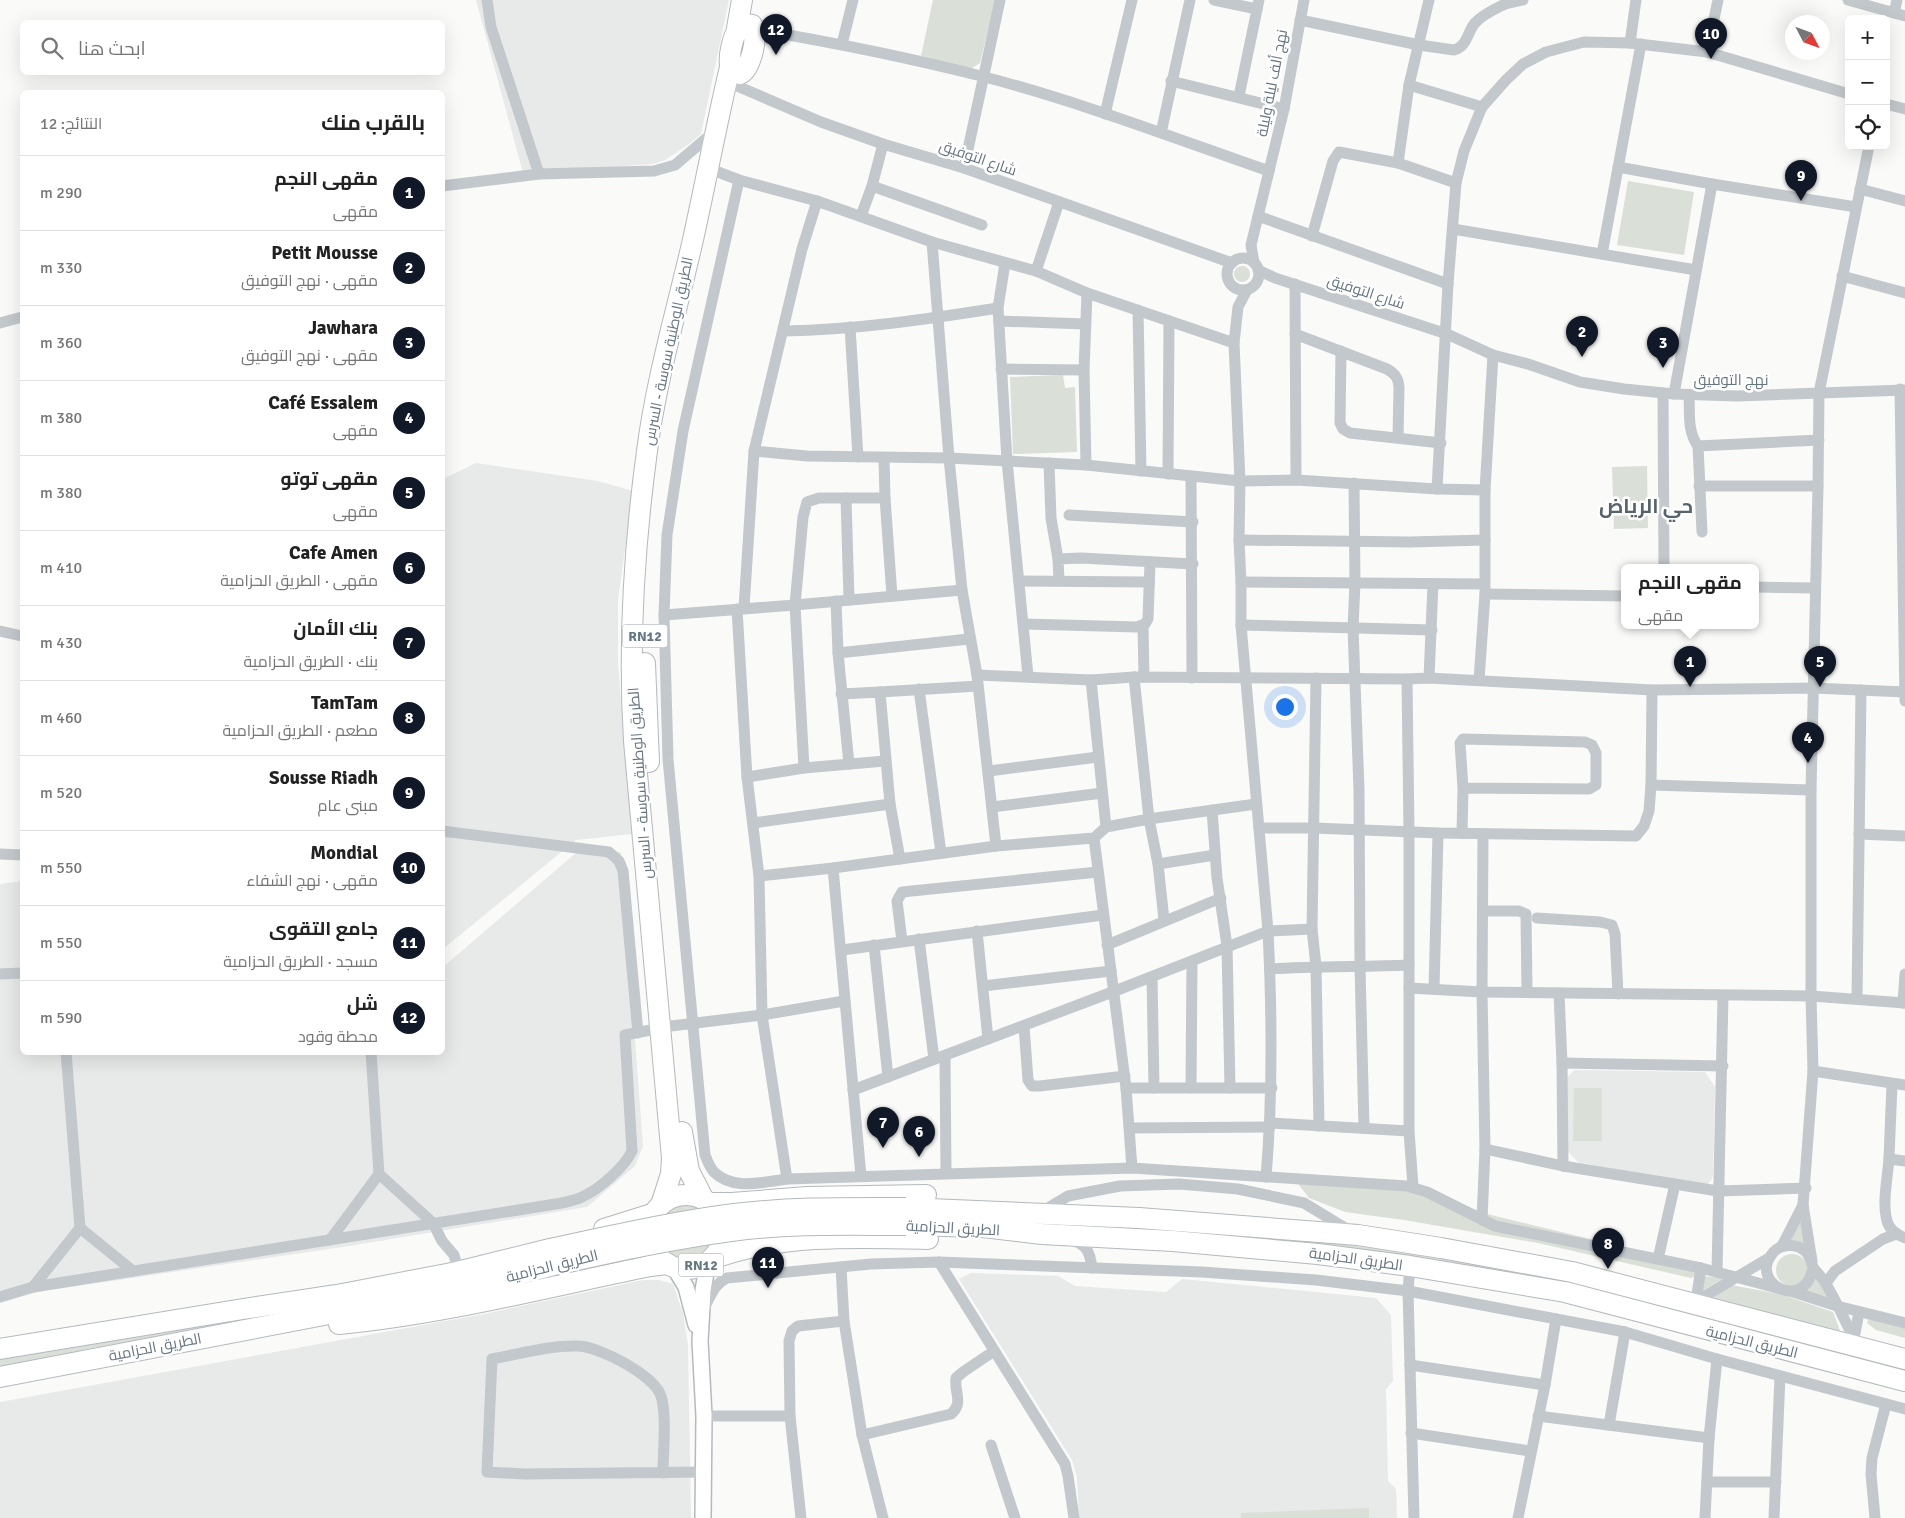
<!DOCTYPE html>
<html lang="ar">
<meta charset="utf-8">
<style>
:root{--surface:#fff;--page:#f6f6f6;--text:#222;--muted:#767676;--line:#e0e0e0;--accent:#111827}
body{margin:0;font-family:Signika,Cairo,sans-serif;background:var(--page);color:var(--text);direction:rtl}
.controls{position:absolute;right:15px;top:15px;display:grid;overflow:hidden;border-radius:8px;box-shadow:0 5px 20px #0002}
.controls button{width:45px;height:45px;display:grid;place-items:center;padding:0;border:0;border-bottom:1px solid var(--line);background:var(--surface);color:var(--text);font:25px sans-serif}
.compass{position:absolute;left:1785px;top:15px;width:45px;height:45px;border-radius:50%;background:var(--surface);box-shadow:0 5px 20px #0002;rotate:131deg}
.you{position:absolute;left:1284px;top:706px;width:18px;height:18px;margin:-12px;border:4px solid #fff;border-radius:50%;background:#1a73e8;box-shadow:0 0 0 8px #1a73e833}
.badge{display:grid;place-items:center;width:32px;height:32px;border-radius:50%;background:var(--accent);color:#fff;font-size:16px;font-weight:700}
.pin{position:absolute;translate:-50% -41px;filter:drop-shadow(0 1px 2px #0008)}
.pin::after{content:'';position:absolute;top:26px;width:18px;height:15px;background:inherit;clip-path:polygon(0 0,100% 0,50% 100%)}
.popup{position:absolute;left:1621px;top:564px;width:138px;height:65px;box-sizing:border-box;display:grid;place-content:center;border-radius:8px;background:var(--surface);filter:drop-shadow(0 1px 4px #0005);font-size:16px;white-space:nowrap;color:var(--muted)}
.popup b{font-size:19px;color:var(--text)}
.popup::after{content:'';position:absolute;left:50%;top:100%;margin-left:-10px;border:10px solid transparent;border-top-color:var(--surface)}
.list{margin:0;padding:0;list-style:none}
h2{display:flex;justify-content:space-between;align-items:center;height:65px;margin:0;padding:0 20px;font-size:21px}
h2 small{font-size:16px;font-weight:400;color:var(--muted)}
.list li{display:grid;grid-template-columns:32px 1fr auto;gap:15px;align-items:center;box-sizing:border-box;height:75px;padding:0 20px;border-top:1px solid var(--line)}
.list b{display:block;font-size:19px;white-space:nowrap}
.list p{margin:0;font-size:16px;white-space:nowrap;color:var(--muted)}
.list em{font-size:16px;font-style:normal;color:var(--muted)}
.icon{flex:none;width:28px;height:28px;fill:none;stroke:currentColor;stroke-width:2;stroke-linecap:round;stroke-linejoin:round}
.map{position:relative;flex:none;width:1905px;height:1518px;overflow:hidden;direction:ltr}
.search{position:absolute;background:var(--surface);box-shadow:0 5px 20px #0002;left:20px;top:20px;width:425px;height:55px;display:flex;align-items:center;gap:12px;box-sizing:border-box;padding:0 18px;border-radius:8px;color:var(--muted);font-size:19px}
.panel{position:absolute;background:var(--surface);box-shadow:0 5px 20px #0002;left:20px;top:90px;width:425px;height:965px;border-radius:8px;direction:rtl}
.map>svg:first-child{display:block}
.built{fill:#e8e9e9}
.green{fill:#dadfd7}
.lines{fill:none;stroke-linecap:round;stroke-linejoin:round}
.secondary-casing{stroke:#b3babf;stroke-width:18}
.highway-casing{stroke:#b4b9bd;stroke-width:22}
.street{stroke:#c3c8cc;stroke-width:11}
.secondary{stroke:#fff;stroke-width:15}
.highway{stroke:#fff;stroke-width:20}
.highway-bridge-casing{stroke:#b4b9bd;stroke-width:22;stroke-linecap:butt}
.highway-bridge{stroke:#fff;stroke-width:20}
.labels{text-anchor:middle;stroke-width:5;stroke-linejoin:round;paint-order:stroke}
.shield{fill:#fff;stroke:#939fa8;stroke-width:1}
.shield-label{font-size:14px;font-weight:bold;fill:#657683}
.street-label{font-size:15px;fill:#657683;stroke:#fff}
.district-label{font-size:20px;font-weight:bold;fill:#57646e;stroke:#fff}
</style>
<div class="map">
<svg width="1905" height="1518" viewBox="0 0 1905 1518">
<rect width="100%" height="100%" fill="#fafaf8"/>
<g class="built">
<polygon points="476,0 729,0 701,134 689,144 665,160 653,164 523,173"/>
<polygon points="476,463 598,481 633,491 618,600 618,663 632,834 576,840 443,949 443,479"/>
<polygon points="578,851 621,852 643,1146 635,1166 587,1207 343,1247 37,1292 0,1303 0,884 22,881 22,1052 442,1052 443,967"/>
<polygon points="1574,1070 1705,1072 1715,1087 1713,1176 1711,1180 1707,1185 1702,1186 1578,1162 1565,1149 1564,1082"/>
<polygon points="971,1273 1058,1276 1075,1286 1166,1292 1182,1279 1376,1298 1391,1315 1393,1381 1386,1389 1388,1481 1396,1489 1397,1518 1079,1518 1077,1477 1072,1460 959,1279"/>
<polygon points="643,1280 659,1280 673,1284 683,1313 688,1345 691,1518 0,1518 0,1402 484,1314"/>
</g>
<g class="green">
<polygon points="933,0 995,0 980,63 969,70 921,56"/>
<polygon points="1628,181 1694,192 1684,255 1617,245"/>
<circle cx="1242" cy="274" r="8"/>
<polygon points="1063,375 1065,388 1075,387 1077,452 1013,454 1010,377"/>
<polygon points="1647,466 1648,528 1614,529 1612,467"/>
<polygon points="1574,1088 1602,1088 1602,1141 1573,1141"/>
<polygon points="1292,1176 1412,1185 1487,1214 1703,1266 1701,1274 1691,1278 1538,1243 1404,1220 1345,1212 1309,1198"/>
<circle cx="685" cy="1233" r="28"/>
<polygon points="1799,1215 1806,1250 1790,1245"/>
<polygon points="1078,1224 1321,1237 1570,1279 1905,1366 1905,1374 1568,1286"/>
<circle cx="1792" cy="1270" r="16"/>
<polygon points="1812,1273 1830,1299 1802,1290"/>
<polygon points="1702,1276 1724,1278 1700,1292"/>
<polygon points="1731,1285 1780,1294 1833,1312 1842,1336 1708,1301"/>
<polygon points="304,1308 305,1312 142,1339 82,1350 49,1360 0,1369 0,1357 47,1352"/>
<polygon points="1872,1309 1905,1318 1905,1338 1876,1330 1867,1323"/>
<polygon points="1369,1508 1369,1518 1241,1518 1241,1513"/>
</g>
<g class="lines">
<g class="secondary-casing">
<g id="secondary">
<polyline points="674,1267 686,1287 696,1325"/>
<polyline points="703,1518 704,1416 700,1341 703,1290 708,1262"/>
</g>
</g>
<g class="highway-casing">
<g id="highway">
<path d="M 744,24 L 752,25 C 759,35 751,69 740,74 L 732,71 C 726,62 733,28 744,24 Z"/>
<polyline points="737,28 742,0"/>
<polyline points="645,663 649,762"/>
<polyline points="682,1132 689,1171 704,1200"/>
<circle cx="686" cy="1232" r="37"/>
<polyline points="709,1203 732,1203 807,1197 926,1195"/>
<path d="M 661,1205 L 671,1174 L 672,1158 L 634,741 C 628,644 634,547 647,451 C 656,381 676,313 692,244 C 705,186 716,126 730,67"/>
<polyline points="906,1208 1139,1218 1358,1235 1441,1248 1572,1272 1905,1359"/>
<polyline points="906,1225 983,1227 1042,1234 1173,1241 1318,1254 1410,1266 1565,1292 1905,1381"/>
<polyline points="604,1229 655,1213"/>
<path d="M 712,1259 C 780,1234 856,1237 928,1239"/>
<path d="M 339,1324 C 444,1314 547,1287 650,1266 L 668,1264"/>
<polyline points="0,1349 243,1309 337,1295 457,1272 550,1249"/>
<polyline points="0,1377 465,1288 554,1265"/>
</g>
</g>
<g class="street">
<polyline points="487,0 491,27 539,174"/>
<polyline points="1214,0 1257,9"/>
<polyline points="1848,0 1905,16"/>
<polyline points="1505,4 1523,0"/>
<polyline points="1894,13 1897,0"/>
<path d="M 1300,20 L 1419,45 L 1454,50 C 1468,46 1467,32 1475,23 C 1483,14 1495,9 1505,4 L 1506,0"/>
<path d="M 754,29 C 831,42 906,57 981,76 C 1078,101 1174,138 1269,171 L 1251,245 L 1254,263"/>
<polyline points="1630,43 1636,0"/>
<polyline points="842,44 853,0"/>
<polyline points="1707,52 1718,0"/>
<polyline points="1171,81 1284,109"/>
<polyline points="1409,85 1482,107"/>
<polyline points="737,86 821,122 883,144 964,168 1232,263"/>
<polyline points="1239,96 1259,0"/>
<polyline points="1886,104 1905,109"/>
<polyline points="1105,114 1132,0"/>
<polyline points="1161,133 1190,0"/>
<polyline points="1398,163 1409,85 1429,0"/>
<polyline points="1618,167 1712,184 1856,207"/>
<polyline points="964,168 1000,0"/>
<polyline points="1269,171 1284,109 1304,0"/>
<polyline points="718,172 739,180 817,201 932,242 1036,271 1087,293 1234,343"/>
<path d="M 739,180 L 683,431 L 667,535 L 664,615 L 668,759 L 705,1155 C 707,1160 710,1168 714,1172 C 733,1191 763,1182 787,1179 L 1132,1168 L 1407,1186 L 1427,1192 L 1495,1226 L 1701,1268 L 1781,1289"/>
<polyline points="442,186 539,174 654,171 675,165 708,137 715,136"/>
<polyline points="872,186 982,225"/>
<polyline points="1860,189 1905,201"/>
<polyline points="861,216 872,186 883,144"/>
<polyline points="1258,216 1448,284"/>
<polyline points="1453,229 1696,270"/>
<polyline points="1312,236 1333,161 1339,152 1398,163 1456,183"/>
<polyline points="932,242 949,458 962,590 977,675 996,846"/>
<polyline points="1602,254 1641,44"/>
<circle cx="1243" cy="274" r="16"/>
<polyline points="1005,263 998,308 1007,461 1028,676"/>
<polyline points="1258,270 1275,278 1447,334 1493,355 1528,364 1580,382 1624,389 1674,394 1737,396 1905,390"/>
<polyline points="1036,271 1059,202"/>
<polyline points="1842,276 1905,293"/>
<polyline points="1295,284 1296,480"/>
<path d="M 1247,290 L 1238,307 L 1234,343 L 1240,481 L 1239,540 L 1241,582 L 1241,625 L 1268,931 C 1272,1013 1273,1095 1266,1177"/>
<polyline points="1138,310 1141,471"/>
<polyline points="999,321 1085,324"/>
<polyline points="0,323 22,317"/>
<polyline points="850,327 858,457"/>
<path d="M 784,331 C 855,330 928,319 998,308"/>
<path d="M 1295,334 L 1387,369 C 1395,374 1398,377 1399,387 L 1398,438"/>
<polyline points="1341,351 1340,423 1343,429 1350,433 1441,443"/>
<polyline points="1001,369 1084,370"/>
<polyline points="1900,389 1905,701"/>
<polyline points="1663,393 1664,568"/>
<polyline points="1674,394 1712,184"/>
<path d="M 1689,395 C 1690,412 1687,432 1698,446"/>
<polyline points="754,451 807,456 949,458 1086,465 1240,481 1296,480 1437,489 1485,490"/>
<polyline points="884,458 885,498"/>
<polyline points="1049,463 1051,518 1058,559"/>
<polyline points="1086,465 1084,370 1087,293"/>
<polyline points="1168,474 1169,321"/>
<polyline points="1191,477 1192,678"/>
<polyline points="1354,483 1355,583 1353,628 1359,790 1360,967 1364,1128"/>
<polyline points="1699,486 1818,486"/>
<polyline points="1437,489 1448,284 1456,183 1464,151 1482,107 1506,80 1523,64 1546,52 1584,42 1630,43 1707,52 1849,94"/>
<polyline points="846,498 849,600"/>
<polyline points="1069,515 1193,522"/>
<polyline points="1702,532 1698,446 1819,440"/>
<polyline points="1239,540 1410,542 1485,540"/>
<polyline points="1019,581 1149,582"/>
<polyline points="1059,581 1058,559 1081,558 1193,564"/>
<polyline points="1241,582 1484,584"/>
<polyline points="1755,587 1815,588"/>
<polyline points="1485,594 1625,596"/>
<polyline points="836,601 838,653 849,764"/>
<polyline points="744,608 754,451 802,249 817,201"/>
<polyline points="737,609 747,777 759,876 762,1015 787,1179"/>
<polyline points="664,615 795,605 962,590"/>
<polyline points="1024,624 1137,627 1145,624 1148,619 1150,562"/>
<polyline points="1143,625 1144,677"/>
<polyline points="1241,625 1432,630"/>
<polyline points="0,631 22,636"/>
<polyline points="838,653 969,639"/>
<polyline points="977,675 1091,680 1134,677 1407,679 1429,678 1652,690 1813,688 1905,692"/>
<polyline points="1134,677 1149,819 1158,864 1164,920"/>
<polyline points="1316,678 1312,929 1316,966 1319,1126"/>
<polyline points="1429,678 1433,584"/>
<polyline points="1407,679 1409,832 1409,1131 1413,1187"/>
<polyline points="1091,680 1106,827"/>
<polyline points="1479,680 1485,594 1485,490 1493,355"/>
<polyline points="919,689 941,853"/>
<polyline points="880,692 978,686"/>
<polyline points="841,694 880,692 890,804 900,859"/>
<polyline points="804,768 795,605 803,517 807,502 819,498 885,498 892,596"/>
<polyline points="989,771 1098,757"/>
<polyline points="747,777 804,768 885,761"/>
<polyline points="1651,785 1811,790"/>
<polyline points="992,807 1102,793"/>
<polyline points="1212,810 1217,878 1227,946 1230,1088"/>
<polyline points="753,823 890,804"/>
<polyline points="1259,828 1314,828 1438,833 1636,836 1644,826 1649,811 1651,785 1652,690"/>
<polyline points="442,831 609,852 619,861 623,871 638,1033"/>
<polyline points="1462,833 1463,788 1460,743 1463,739 1585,742 1592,745 1596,753 1596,785 1589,789 1463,788"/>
<polyline points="1859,834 1905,836"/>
<polyline points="1094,838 1126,1088 1132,1168"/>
<polyline points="0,854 22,855"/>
<polyline points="1158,864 1215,855"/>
<polyline points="833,868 861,1176"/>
<polyline points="759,876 833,868 996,846 1094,838 1106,827 1149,819 1256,804"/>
<polyline points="1483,911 1519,911 1526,914 1527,992"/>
<polyline points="1537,918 1600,922 1612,925 1615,934 1618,994"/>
<polyline points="977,931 988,1039"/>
<polyline points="919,939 934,1059"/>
<polyline points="902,941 897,901 902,892 1098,872"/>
<polyline points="874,945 888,1077"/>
<polyline points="1107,945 1221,898"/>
<polyline points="842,950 1103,915"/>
<path d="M 1270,969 C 1316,966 1362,967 1409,965"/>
<polyline points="0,974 22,973"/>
<polyline points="1152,977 1154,1088"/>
<polyline points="983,986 1111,971"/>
<polyline points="1409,988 1482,992 1811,996 1905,1003"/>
<polyline points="1434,989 1438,833"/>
<polyline points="1559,993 1562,1063 1563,1166"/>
<polyline points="1857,999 1861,690"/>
<polyline points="1903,1003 1905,974"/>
<polyline points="1024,1026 1028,1080 1032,1086 1040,1086 1125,1076"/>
<polyline points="945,1056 946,1173"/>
<polyline points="1562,1063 1723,1066"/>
<polyline points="1813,1071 1905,1085"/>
<path d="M 1892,1084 C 1891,1109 1890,1134 1889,1158 C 1888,1177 1881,1205 1888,1224 C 1891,1231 1898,1235 1905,1238"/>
<polyline points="1126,1088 1272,1088"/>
<polyline points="1191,1088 1192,961"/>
<polyline points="853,1090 1115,991 1268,931 1312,929"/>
<polyline points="1271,1123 1409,1131"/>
<polyline points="1130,1128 1270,1127"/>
<polyline points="1485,1149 1563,1166 1718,1191 1806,1188"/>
<polyline points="1889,1159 1905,1161"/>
<polyline points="379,1174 433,1223 442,1241 454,1255 456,1262"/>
<polyline points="1043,1211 1068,1196 1120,1186 1179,1184 1238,1189 1304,1203 1350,1231"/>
<polyline points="1482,1220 1485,1149 1482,992 1483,834"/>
<polyline points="80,1228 133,1271"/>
<polyline points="330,1240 379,1174 371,1052"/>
<path d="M 1070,1240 C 1087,1244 1090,1252 1092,1268"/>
<polyline points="1782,1246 1803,1205"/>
<polyline points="1658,1259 1675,1184"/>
<polyline points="1812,1261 1803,1205 1813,1071 1811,996 1811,790 1818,486 1819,393 1869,146"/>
<polyline points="939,1262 1065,1464 1068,1476 1074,1518"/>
<polyline points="1410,1266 1408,1291 1414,1518"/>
<polyline points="841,1267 844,1321 862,1435 883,1518"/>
<path d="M 1813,1268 C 1804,1313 1749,1283 1772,1254 C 1780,1243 1797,1243 1806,1252 C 1811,1257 1811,1264 1814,1269 C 1818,1274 1823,1278 1826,1284 C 1838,1304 1847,1326 1858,1346"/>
<polyline points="1717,1272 1723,996"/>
<polyline points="1826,1283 1835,1271 1883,1239 1896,1234"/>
<polyline points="33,1287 80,1228 66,1052"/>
<polyline points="1790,1291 1837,1306 1905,1323"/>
<path d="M 0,1297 L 33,1287 L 562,1203 C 569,1201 576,1200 582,1197 C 598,1190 624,1168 632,1151 L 625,1035 L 671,1026 L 762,1015 L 844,1001"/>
<polyline points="1696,1301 1701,1268"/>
<polyline points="1693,1303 1769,1258"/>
<path d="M 704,1308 C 711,1296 714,1284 727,1278 L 871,1264 L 939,1262 L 1202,1272 L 1316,1280 L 1408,1291 L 1625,1332 L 1717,1359 L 1905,1409"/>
<polyline points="1854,1339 1859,1312"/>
<polyline points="1410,1365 1545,1385"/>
<polyline points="704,1416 790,1416 801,1518"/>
<polyline points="790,1416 789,1341 792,1331 798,1326 844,1321"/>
<polyline points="1538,1416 1709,1438"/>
<polyline points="1609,1425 1625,1332"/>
<polyline points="1411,1433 1530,1451"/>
<path d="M 862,1435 L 951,1414 C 964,1403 954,1393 956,1378 L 963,1372 L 994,1351"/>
<polyline points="991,1445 1015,1518"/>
<path d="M 663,1473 C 663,1452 667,1415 661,1396 C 654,1375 600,1347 579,1346 C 550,1345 520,1354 492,1359 L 487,1472 L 525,1474 L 704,1472"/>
<polyline points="1707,1482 1776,1482"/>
<polyline points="1518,1518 1545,1385 1556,1319"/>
<polyline points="1705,1518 1709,1438 1717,1359"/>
<polyline points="1774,1518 1780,1376"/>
<polyline points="1875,1518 1871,1474 1872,1458 1886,1404"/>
</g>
<use href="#secondary" class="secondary"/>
<use href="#highway" class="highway"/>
<g class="highway-bridge-casing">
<g id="highway-bridge">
<path d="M 550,1249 C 611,1236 672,1222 734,1214 C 791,1207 848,1208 906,1208"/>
<path d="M 554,1265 C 613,1252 671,1239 731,1231 C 789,1223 848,1225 906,1225"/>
</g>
</g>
<use href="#highway-bridge" class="highway-bridge"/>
</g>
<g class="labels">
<g class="shield">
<rect x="622.5" y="624.5" width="45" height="23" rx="4"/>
<rect x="678.5" y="1253.5" width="45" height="23" rx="4"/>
</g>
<g class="shield-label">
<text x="645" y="641">RN12</text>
<text x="701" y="1270">RN12</text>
</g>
<g class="street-label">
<text transform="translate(1272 83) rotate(-79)" y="5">نهج ألف ليلة وليلة</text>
<text transform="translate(978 158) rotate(19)" y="5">شارع التوفيق</text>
<text transform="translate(1366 292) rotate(18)" y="5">شارع التوفيق</text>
<text transform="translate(668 351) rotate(-78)" y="5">الطريق الوطنية سوسة - السرس</text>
<text x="1731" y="385">نهج التوفيق</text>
<text transform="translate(640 783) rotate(-94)" y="5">الطريق الوطنية سوسة - السرس</text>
<text transform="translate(953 1228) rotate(3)" y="5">الطريق الحزامية</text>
<text transform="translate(1356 1259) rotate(8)" y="5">الطريق الحزامية</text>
<text transform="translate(552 1266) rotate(-14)" y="5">الطريق الحزامية</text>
<text transform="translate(1752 1342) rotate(14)" y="5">الطريق الحزامية</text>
<text transform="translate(155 1347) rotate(-11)" y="5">الطريق الحزامية</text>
</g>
<g class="district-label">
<text x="1646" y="513">حي الرياض</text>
</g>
</g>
</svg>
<div class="controls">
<button>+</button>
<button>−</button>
<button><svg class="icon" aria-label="locate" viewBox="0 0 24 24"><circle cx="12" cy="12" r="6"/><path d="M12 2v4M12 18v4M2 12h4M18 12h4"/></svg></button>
</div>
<svg class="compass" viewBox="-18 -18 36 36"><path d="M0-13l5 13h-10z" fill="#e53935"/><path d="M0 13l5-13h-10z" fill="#767676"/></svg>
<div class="you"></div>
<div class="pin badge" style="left:1690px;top:687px">1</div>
<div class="popup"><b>مقهى النجم</b>مقهى</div>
<div class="pin badge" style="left:1582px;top:357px">2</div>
<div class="pin badge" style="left:1663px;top:368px">3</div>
<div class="pin badge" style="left:1808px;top:763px">4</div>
<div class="pin badge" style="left:1820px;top:687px">5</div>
<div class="pin badge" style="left:919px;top:1157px">6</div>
<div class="pin badge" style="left:883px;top:1148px">7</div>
<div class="pin badge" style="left:1608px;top:1269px">8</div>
<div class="pin badge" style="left:1801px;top:201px">9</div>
<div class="pin badge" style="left:1711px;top:59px">10</div>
<div class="pin badge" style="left:768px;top:1288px">11</div>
<div class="pin badge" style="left:776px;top:55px">12</div>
<div class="search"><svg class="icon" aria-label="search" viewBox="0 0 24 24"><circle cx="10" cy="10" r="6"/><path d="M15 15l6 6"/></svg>ابحث هنا</div>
<section class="panel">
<h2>بالقرب منك<small>النتائج: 12</small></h2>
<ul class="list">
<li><span class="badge">1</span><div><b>مقهى النجم</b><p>مقهى</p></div><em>290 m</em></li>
<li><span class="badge">2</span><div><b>Petit Mousse</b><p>مقهى · نهج التوفيق</p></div><em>330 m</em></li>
<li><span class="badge">3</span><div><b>Jawhara</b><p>مقهى · نهج التوفيق</p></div><em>360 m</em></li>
<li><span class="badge">4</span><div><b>Café Essalem</b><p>مقهى</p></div><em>380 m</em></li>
<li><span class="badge">5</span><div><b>مقهى توتو</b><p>مقهى</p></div><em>380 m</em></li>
<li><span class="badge">6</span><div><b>Cafe Amen</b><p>مقهى · الطريق الحزامية</p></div><em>410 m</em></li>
<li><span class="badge">7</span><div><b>بنك الأمان</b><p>بنك · الطريق الحزامية</p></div><em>430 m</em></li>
<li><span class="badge">8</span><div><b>TamTam</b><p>مطعم · الطريق الحزامية</p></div><em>460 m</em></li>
<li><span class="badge">9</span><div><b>Sousse Riadh</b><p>مبنى عام</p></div><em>520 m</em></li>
<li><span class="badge">10</span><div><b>Mondial</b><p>مقهى · نهج الشفاء</p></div><em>550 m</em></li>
<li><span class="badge">11</span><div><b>جامع التقوى</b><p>مسجد · الطريق الحزامية</p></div><em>550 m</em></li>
<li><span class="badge">12</span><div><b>شل</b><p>محطة وقود</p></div><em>590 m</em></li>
</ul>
</section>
</div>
